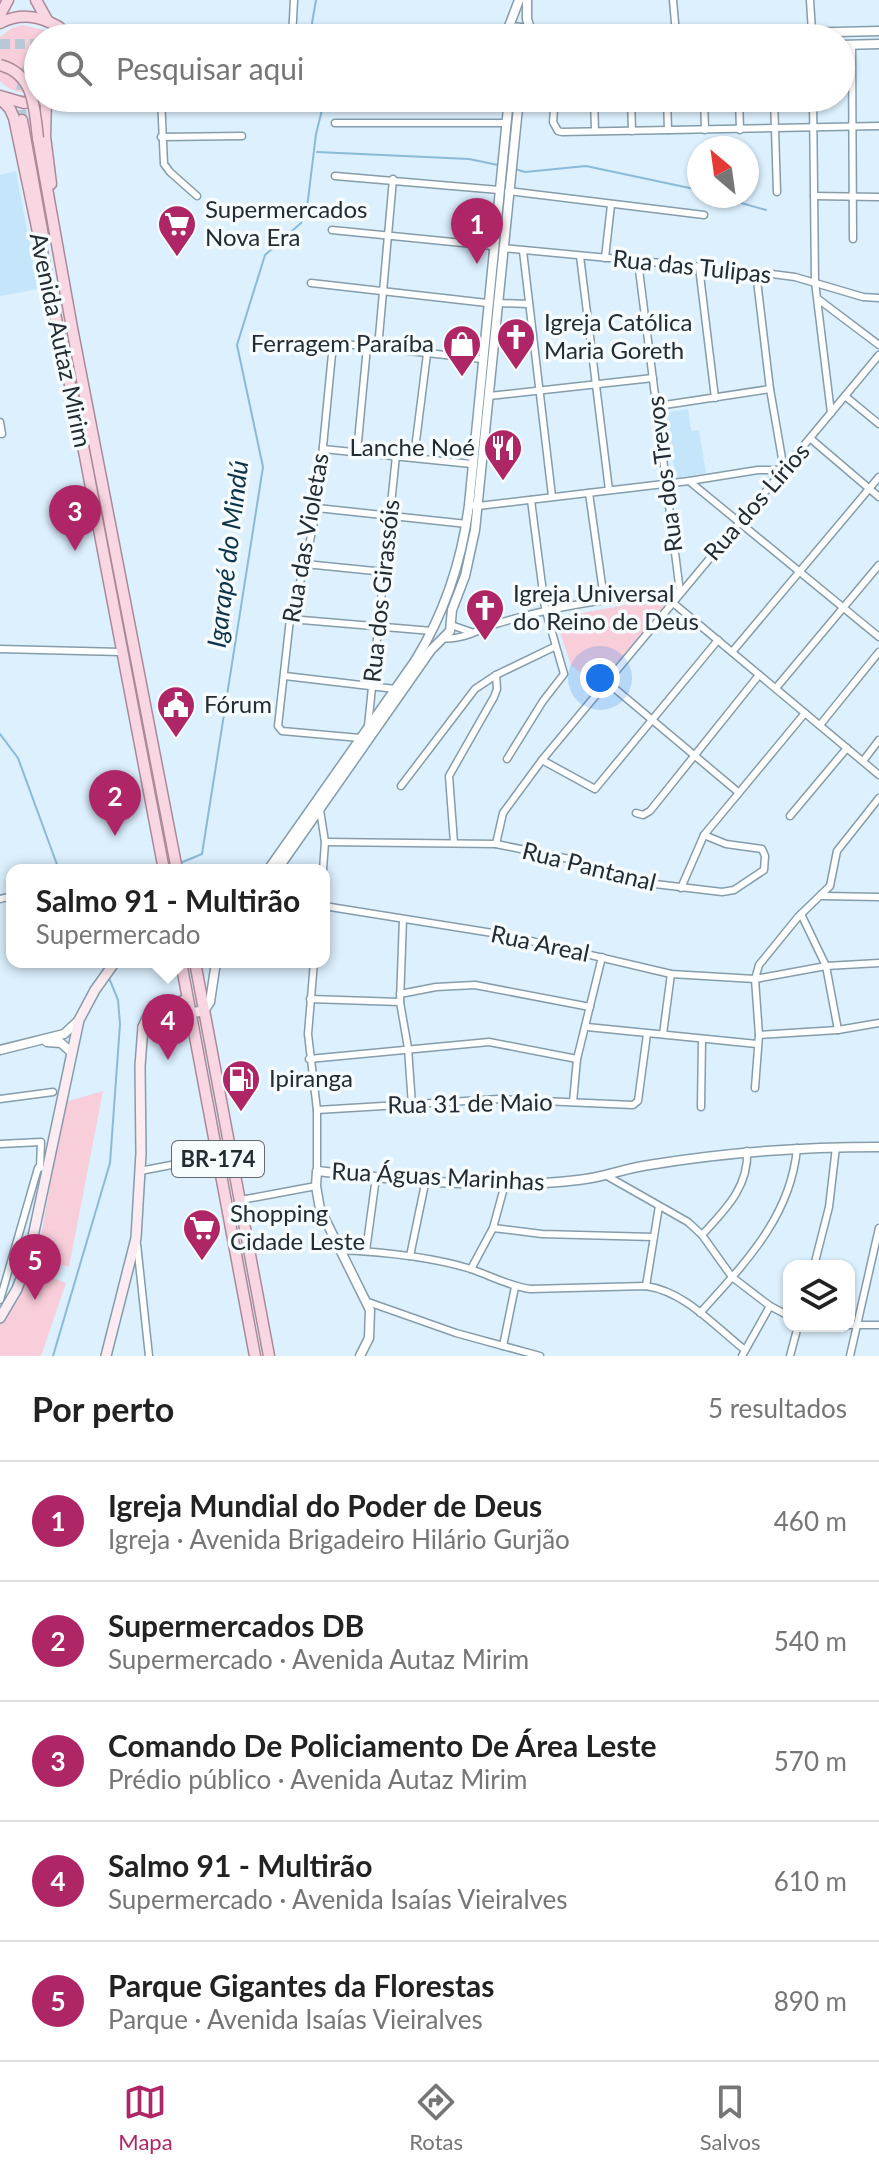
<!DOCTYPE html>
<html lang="pt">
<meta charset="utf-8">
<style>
:root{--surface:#fff;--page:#f2f2f2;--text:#222;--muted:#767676;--line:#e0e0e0;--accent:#af2667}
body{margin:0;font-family:Lato,sans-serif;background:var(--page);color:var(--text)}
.controls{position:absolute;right:24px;bottom:24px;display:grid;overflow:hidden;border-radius:16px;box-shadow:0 2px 6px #0004}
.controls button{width:72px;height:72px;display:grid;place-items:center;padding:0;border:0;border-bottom:2px solid var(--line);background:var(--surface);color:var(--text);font:40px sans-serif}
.compass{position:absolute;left:687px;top:136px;width:72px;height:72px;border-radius:50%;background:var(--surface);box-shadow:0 2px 6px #0004;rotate:331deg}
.you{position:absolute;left:600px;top:678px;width:28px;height:28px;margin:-20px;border:6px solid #fff;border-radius:50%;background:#1a73e8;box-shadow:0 0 0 12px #1a73e833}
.badge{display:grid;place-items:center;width:52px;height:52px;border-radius:50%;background:var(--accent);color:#fff;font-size:26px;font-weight:700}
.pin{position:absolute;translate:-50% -66px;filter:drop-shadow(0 2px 4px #0008)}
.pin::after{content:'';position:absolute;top:42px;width:28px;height:24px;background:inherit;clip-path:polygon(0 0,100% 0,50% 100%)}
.popup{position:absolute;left:6px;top:864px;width:324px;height:104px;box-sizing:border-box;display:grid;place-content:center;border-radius:16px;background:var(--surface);filter:drop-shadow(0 2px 6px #0005);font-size:26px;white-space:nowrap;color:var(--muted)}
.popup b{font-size:30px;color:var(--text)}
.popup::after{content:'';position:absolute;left:50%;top:100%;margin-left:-16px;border:16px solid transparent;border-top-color:var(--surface)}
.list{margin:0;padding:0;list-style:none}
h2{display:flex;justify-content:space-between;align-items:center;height:104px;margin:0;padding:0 32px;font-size:34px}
h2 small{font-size:26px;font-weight:400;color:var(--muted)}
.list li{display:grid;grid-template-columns:52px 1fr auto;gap:24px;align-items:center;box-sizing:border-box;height:120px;padding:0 32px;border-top:2px solid var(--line)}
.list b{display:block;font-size:30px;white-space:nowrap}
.list p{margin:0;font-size:26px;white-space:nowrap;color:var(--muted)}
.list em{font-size:26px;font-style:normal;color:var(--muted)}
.icon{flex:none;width:44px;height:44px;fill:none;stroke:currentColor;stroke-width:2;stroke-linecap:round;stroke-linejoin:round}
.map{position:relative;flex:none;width:879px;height:1356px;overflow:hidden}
.search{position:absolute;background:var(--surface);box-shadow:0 2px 6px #0004;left:24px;right:24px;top:24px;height:88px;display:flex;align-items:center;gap:20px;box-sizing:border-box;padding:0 28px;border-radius:44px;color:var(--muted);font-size:30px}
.sheet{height:704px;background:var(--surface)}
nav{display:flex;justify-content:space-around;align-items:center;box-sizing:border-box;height:112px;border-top:2px solid var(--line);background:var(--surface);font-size:22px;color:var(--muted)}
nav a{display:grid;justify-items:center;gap:4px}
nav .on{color:var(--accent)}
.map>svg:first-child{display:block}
.built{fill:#c5e5fa}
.green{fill:#f8cedb}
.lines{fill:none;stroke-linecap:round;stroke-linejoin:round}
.stream{stroke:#8abad8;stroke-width:2}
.primary-tunnel{stroke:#b7c9d4;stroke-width:10;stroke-dasharray:10 5;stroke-linecap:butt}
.minor-casing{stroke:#859cab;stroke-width:9}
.tertiary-casing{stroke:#859cab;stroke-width:11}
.secondary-casing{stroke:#859cab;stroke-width:12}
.primary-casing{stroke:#ab8a98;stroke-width:13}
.minor{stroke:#fff;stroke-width:6}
.tertiary{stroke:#fff;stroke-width:8}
.secondary{stroke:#fcebf1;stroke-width:9}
.primary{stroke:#f9d7e2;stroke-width:10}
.primary-bridge-casing{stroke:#ab8a98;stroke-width:13;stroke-linecap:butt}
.primary-bridge{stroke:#f9d7e2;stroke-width:10}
.labels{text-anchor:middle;stroke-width:7;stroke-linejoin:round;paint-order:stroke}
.shield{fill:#f6fbfe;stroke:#626a6f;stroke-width:2}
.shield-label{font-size:22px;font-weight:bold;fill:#222c32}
.poi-label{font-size:24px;fill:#222c32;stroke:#f6fbfe;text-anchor:start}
.street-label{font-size:24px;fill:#222c32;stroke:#f6fbfe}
.water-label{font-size:26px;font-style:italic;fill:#0d354a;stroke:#f6fbfe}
</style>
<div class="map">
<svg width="879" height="1356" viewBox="0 0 879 1356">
<rect width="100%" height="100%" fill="#dcf0fd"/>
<g class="built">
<polygon points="16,171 38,289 0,296 0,175"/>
<polygon points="688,409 691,431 699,430 706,473 676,478 665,413"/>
</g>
<g class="green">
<path d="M 22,25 L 44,30 L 53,38 L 38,38 L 38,91 C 23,95 11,92 0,81 L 0,37 L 12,28 Z"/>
<polygon points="669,597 671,602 597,686 571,665 555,618"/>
<polygon points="103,1091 69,1267 37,1258 65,1102"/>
<polygon points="29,1270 66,1283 41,1356 0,1356 0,1318"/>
</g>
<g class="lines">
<g class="stream">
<polyline points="315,31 312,23 316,0"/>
<polyline points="317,152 469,159 498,165"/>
<polyline points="515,169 525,172 586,166 699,190"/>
<polyline points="717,196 766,210"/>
<polyline points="0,734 18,758 59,870"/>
<polyline points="180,863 202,854 263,467 237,345 265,255 301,223 307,208 316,134 322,110 318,98"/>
<polyline points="53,1356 110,1163 120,1024 118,1000 109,978"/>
</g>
<g class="primary-tunnel">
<polyline points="0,44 38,44"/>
<path d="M 22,120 C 21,97 17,73 38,57"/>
</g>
<g class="minor-casing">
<g id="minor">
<polyline points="673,0 676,34"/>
<polyline points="810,0 812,32"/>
<polyline points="292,38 294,0"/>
<polyline points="852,45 853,239"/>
<polyline points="161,98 164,164 170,172 197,196"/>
<polyline points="555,98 553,122 558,131 562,132 879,126"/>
<polyline points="594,98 595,131"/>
<polyline points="631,98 632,131"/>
<polyline points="667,98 668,130"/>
<polyline points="704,98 705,130"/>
<polyline points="739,98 740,130"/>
<polyline points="774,98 777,192"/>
<polyline points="813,98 815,282 831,413"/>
<polyline points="335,123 506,123"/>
<polyline points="161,137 242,136"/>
<polyline points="335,176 499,190"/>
<polyline points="508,191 704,215"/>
<polyline points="814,196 879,197"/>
<polyline points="332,230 493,246"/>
<polyline points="503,248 756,272 795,277 863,297 879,298"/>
<polyline points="523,251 552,496"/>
<polyline points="580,256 609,490"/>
<polyline points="605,258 611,205"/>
<polyline points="699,267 715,398"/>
<polyline points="311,283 487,303"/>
<polyline points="818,299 879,345"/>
<polyline points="497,303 529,304"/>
<polyline points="378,348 393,179"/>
<polyline points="489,396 653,378"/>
<polyline points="845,396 879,424"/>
<polyline points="658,406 770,389"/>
<polyline points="0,422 2,434"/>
<polyline points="811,439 879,497"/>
<polyline points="323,449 472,464"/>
<polyline points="357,452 367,347"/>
<polyline points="414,457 427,354"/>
<polyline points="689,481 879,637"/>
<polyline points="589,493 604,599"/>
<polyline points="469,505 478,506 689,481 758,470 784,470 770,389 756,272"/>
<polyline points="317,508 467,524"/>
<polyline points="305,564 385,572"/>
<polyline points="672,602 879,775"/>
<polyline points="290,619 432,631"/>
<polyline points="451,625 471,632"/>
<path d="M 444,638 C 460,641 480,629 496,624 C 561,604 614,598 680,592 L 638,262"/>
<polyline points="0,649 121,652"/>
<polyline points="732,652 879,477"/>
<polyline points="285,676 395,689"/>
<polyline points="607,682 738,792"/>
<polyline points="776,688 879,565"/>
<polyline points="820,725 879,652"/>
<polyline points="368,726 396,456"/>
<polyline points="360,738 282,731 278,726 290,619 305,564 317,508 332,354 335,348 344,344 482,359"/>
<polyline points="507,759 543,701 564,674 545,608 531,500"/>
<polyline points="542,760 595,789 718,640"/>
<polyline points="863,761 879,740"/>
<polyline points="401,786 475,689 496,675 554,647"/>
<polyline points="320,810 325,842 323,870"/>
<polyline points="636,813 643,815 650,811 759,675"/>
<polyline points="790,816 847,748"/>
<polyline points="325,842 496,844 579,861 638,882 722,892 734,890 764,870 765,856 762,849 726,844 704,835"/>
<polyline points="454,843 449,776 494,697 497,689 496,675"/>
<polyline points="496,844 503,813 542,760 879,355"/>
<polyline points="681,888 704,835 805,713"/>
<polyline points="823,896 879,897"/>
<polyline points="0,899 12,896"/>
<polyline points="324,906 505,935 671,974 755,979 826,966 879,963"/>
<polyline points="801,914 826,966 838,1030"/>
<polyline points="403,919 400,1002 408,1048 412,1105"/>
<polyline points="314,962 308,1034 317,1110 317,1171"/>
<polyline points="400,994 436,987 475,985 590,1007"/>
<polyline points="310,999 400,1002"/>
<polyline points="587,1027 757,1044"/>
<polyline points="663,1034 671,974"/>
<polyline points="759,1035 838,1030 879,1023"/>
<polyline points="309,1059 489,1042 577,1059"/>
<polyline points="755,1088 759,1035 755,979 759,965 798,917 830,886 837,851 879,798"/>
<polyline points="0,1099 53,1092"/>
<polyline points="573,1102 577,1059 602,957"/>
<polyline points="701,1107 702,1039"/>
<polyline points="317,1110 499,1099 633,1105 638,1101 647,1034"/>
<polyline points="0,1144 41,1142 40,1168"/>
<polyline points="140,1171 218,1156"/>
<polyline points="607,1176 688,1222 702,1235 732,1277 770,1306 789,1316"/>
<polyline points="241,1200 316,1186"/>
<polyline points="493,1228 542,1234 653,1237"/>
<path d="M 702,1235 C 725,1210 749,1187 747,1151"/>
<polyline points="137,1244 149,1356"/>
<path d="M 340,1250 C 384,1252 429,1256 471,1269 C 491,1276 509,1286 530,1289 L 646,1286 C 686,1292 714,1326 745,1350"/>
<polyline points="366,1251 376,1177"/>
<polyline points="410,1256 426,1179"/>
<polyline points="814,1266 829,1207 836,1147"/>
<polyline points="471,1269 493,1228 505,1184"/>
<polyline points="646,1286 659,1206"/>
<polyline points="0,1300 38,1168"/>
<polyline points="368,1302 456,1333 540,1356"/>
<path d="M 700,1313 C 744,1264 791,1217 797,1148"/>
<polyline points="849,1325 879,1325"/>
<polyline points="503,1346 515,1287"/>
<polyline points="742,1356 770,1306"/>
<polyline points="790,1356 798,1326"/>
<polyline points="850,1356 879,1228"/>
</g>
</g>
<g class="tertiary-casing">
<g id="tertiary">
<polyline points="527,0 527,19 531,32"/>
<polyline points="59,27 81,38"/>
<polyline points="508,29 519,0"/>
<path d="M 499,38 C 509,24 525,24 536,38"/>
<polyline points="575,38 879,31"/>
<polyline points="841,45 879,44"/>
<path d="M 268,870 L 415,661 C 444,614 462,560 469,505 L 509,98"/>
<polyline points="277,870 431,650 450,631 452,610 465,576 475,530 519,98"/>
<polyline points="204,1011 210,1002 216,962"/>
<polyline points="47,1042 61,1043 70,1051"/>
<polyline points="0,1050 64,1034 78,1021"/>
<path d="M 360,1356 L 369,1338 L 370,1310 L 320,1209 L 316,1186 L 317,1171 C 403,1180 492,1190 578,1180 C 603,1178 625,1168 649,1165 C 726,1152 801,1147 879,1147"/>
</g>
</g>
<g class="secondary-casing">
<g id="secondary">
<polyline points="143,1027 164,1016 204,1011"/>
<polyline points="0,1318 17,1289 28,1260 79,1020 95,990 115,962"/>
<polyline points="106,1356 136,1238 141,1153 140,1066 143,1027 148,1016 155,1011 188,999"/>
</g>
</g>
<g class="primary-casing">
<g id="primary">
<polyline points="36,0 47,20"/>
<polyline points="0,15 8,0"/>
<path d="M 0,23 C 21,12 40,16 59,27 L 63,38"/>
<polyline points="0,96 24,103 49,98"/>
<polyline points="0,98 10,109 14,118 85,456 164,870"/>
<polyline points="46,101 45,136 51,184"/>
<polyline points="22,120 43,236"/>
<polyline points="38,138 72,328 177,870"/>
<polyline points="181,962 255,1356"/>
<polyline points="195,962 269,1356"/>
</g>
</g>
<use href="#minor" class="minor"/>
<use href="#tertiary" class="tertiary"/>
<use href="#secondary" class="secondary"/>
<use href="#primary" class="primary"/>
<g class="primary-bridge-casing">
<path id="primary-bridge" d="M 0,65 C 35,74 34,108 38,138"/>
</g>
<use href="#primary-bridge" class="primary-bridge"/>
</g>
<defs>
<g id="supermarket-pin" transform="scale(2)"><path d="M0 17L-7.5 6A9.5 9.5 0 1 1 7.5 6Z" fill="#af2667" stroke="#f6fbfe"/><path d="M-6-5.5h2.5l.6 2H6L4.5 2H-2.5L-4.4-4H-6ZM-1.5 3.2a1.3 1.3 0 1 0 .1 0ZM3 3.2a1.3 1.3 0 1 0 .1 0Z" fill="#fff"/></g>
<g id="church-pin" transform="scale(2)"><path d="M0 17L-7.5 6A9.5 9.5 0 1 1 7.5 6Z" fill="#af2667" stroke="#f6fbfe"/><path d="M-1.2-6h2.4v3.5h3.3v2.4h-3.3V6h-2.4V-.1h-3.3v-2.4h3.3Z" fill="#fff"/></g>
<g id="shop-pin" transform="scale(2)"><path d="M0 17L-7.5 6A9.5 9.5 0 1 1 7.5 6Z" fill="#af2667" stroke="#f6fbfe"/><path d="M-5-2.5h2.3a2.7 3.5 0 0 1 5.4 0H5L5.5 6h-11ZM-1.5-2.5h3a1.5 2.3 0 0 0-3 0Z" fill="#fff"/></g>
<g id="restaurant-pin" transform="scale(2)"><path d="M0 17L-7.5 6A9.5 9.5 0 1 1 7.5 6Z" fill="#af2667" stroke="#f6fbfe"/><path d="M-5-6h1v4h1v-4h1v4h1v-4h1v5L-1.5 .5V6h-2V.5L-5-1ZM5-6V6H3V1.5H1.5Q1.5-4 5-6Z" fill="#fff"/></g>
<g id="civic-pin" transform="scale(2)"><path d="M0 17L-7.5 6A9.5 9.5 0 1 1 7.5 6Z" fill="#af2667" stroke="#f6fbfe"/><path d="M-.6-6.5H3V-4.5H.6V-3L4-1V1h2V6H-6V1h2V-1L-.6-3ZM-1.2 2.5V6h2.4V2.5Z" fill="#fff"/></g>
<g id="fuel-pin" transform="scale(2)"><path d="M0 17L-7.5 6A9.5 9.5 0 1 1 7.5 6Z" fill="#af2667" stroke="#f6fbfe"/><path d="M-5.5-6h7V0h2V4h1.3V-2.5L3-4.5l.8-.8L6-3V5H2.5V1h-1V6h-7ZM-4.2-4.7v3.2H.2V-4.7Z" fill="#fff"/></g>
</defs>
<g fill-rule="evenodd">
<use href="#supermarket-pin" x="177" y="224"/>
<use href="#church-pin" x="516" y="337"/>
<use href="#shop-pin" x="462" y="344"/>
<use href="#restaurant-pin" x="503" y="448"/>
<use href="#church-pin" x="485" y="608"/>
<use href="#civic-pin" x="176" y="705"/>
<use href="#fuel-pin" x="241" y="1079"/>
<use href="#supermarket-pin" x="202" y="1228"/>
</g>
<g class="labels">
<rect class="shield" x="172" y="1141" width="92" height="36" rx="6"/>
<g class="shield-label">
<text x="218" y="1167">BR-174</text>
</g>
<g class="poi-label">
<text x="205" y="218">Supermercados<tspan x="205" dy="28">Nova Era</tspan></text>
<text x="544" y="331">Igreja Católica<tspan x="544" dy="28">Maria Goreth</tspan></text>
<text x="434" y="352" text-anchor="end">Ferragem Paraíba</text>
<text x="475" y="456" text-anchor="end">Lanche Noé</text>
<text x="513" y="602">Igreja Universal<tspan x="513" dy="28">do Reino de Deus</tspan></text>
<text x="204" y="713">Fórum</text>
<text x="269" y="1087">Ipiranga</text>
<text x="230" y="1222">Shopping<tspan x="230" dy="28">Cidade Leste</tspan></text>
</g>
<g class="street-label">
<text transform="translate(692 267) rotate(6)" y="8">Rua das Tulipas</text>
<text transform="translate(60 340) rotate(78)" y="8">Avenida Autaz Mirim</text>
<text transform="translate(665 474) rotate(-97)" y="8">Rua dos Trevos</text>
<text transform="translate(757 502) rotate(-49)" y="8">Rua dos Lírios</text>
<text transform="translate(306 538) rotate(-80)" y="8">Rua das Violetas</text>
<text transform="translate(382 591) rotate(-84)" y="8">Rua dos Girassóis</text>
<text transform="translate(589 867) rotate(14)" y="8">Rua Pantanal</text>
<text transform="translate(540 944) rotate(12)" y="8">Rua Areal</text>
<text transform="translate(470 1104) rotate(-1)" y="8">Rua 31 de Maio</text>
<text transform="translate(438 1177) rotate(3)" y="8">Rua Águas Marinhas</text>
</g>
<g class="water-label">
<text transform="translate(228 554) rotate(-83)" y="9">Igarapé do Mindú</text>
</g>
</g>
</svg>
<div class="controls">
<button><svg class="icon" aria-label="layers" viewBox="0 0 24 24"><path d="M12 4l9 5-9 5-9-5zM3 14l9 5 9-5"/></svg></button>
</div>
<svg class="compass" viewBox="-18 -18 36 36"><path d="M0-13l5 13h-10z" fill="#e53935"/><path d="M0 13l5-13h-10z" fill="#767676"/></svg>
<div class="you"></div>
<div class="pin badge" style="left:477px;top:264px">1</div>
<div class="pin badge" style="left:115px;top:836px">2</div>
<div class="pin badge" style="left:75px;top:551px">3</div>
<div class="pin badge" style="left:168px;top:1060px">4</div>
<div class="popup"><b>Salmo 91 - Multirão</b>Supermercado</div>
<div class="pin badge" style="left:35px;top:1300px">5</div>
<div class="search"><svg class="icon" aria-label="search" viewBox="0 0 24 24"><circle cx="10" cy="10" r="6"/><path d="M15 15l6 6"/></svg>Pesquisar aqui</div>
</div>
<section class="sheet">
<h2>Por perto<small>5 resultados</small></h2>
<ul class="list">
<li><span class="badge">1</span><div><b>Igreja Mundial do Poder de Deus</b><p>Igreja · Avenida Brigadeiro Hilário Gurjão</p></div><em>460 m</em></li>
<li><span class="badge">2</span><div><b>Supermercados DB</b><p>Supermercado · Avenida Autaz Mirim</p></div><em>540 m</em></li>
<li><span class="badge">3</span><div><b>Comando De Policiamento De Área Leste</b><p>Prédio público · Avenida Autaz Mirim</p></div><em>570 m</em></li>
<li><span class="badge">4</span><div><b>Salmo 91 - Multirão</b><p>Supermercado · Avenida Isaías Vieiralves</p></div><em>610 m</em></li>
<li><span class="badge">5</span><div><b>Parque Gigantes da Florestas</b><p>Parque · Avenida Isaías Vieiralves</p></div><em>890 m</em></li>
</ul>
</section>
<nav>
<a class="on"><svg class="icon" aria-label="map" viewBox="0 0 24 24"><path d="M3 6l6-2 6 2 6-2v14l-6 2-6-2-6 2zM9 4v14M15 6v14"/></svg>Mapa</a>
<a><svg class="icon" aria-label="directions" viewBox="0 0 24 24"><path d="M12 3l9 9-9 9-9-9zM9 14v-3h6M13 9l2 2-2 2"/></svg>Rotas</a>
<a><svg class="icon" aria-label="saved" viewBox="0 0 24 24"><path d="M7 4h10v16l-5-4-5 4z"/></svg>Salvos</a>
</nav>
